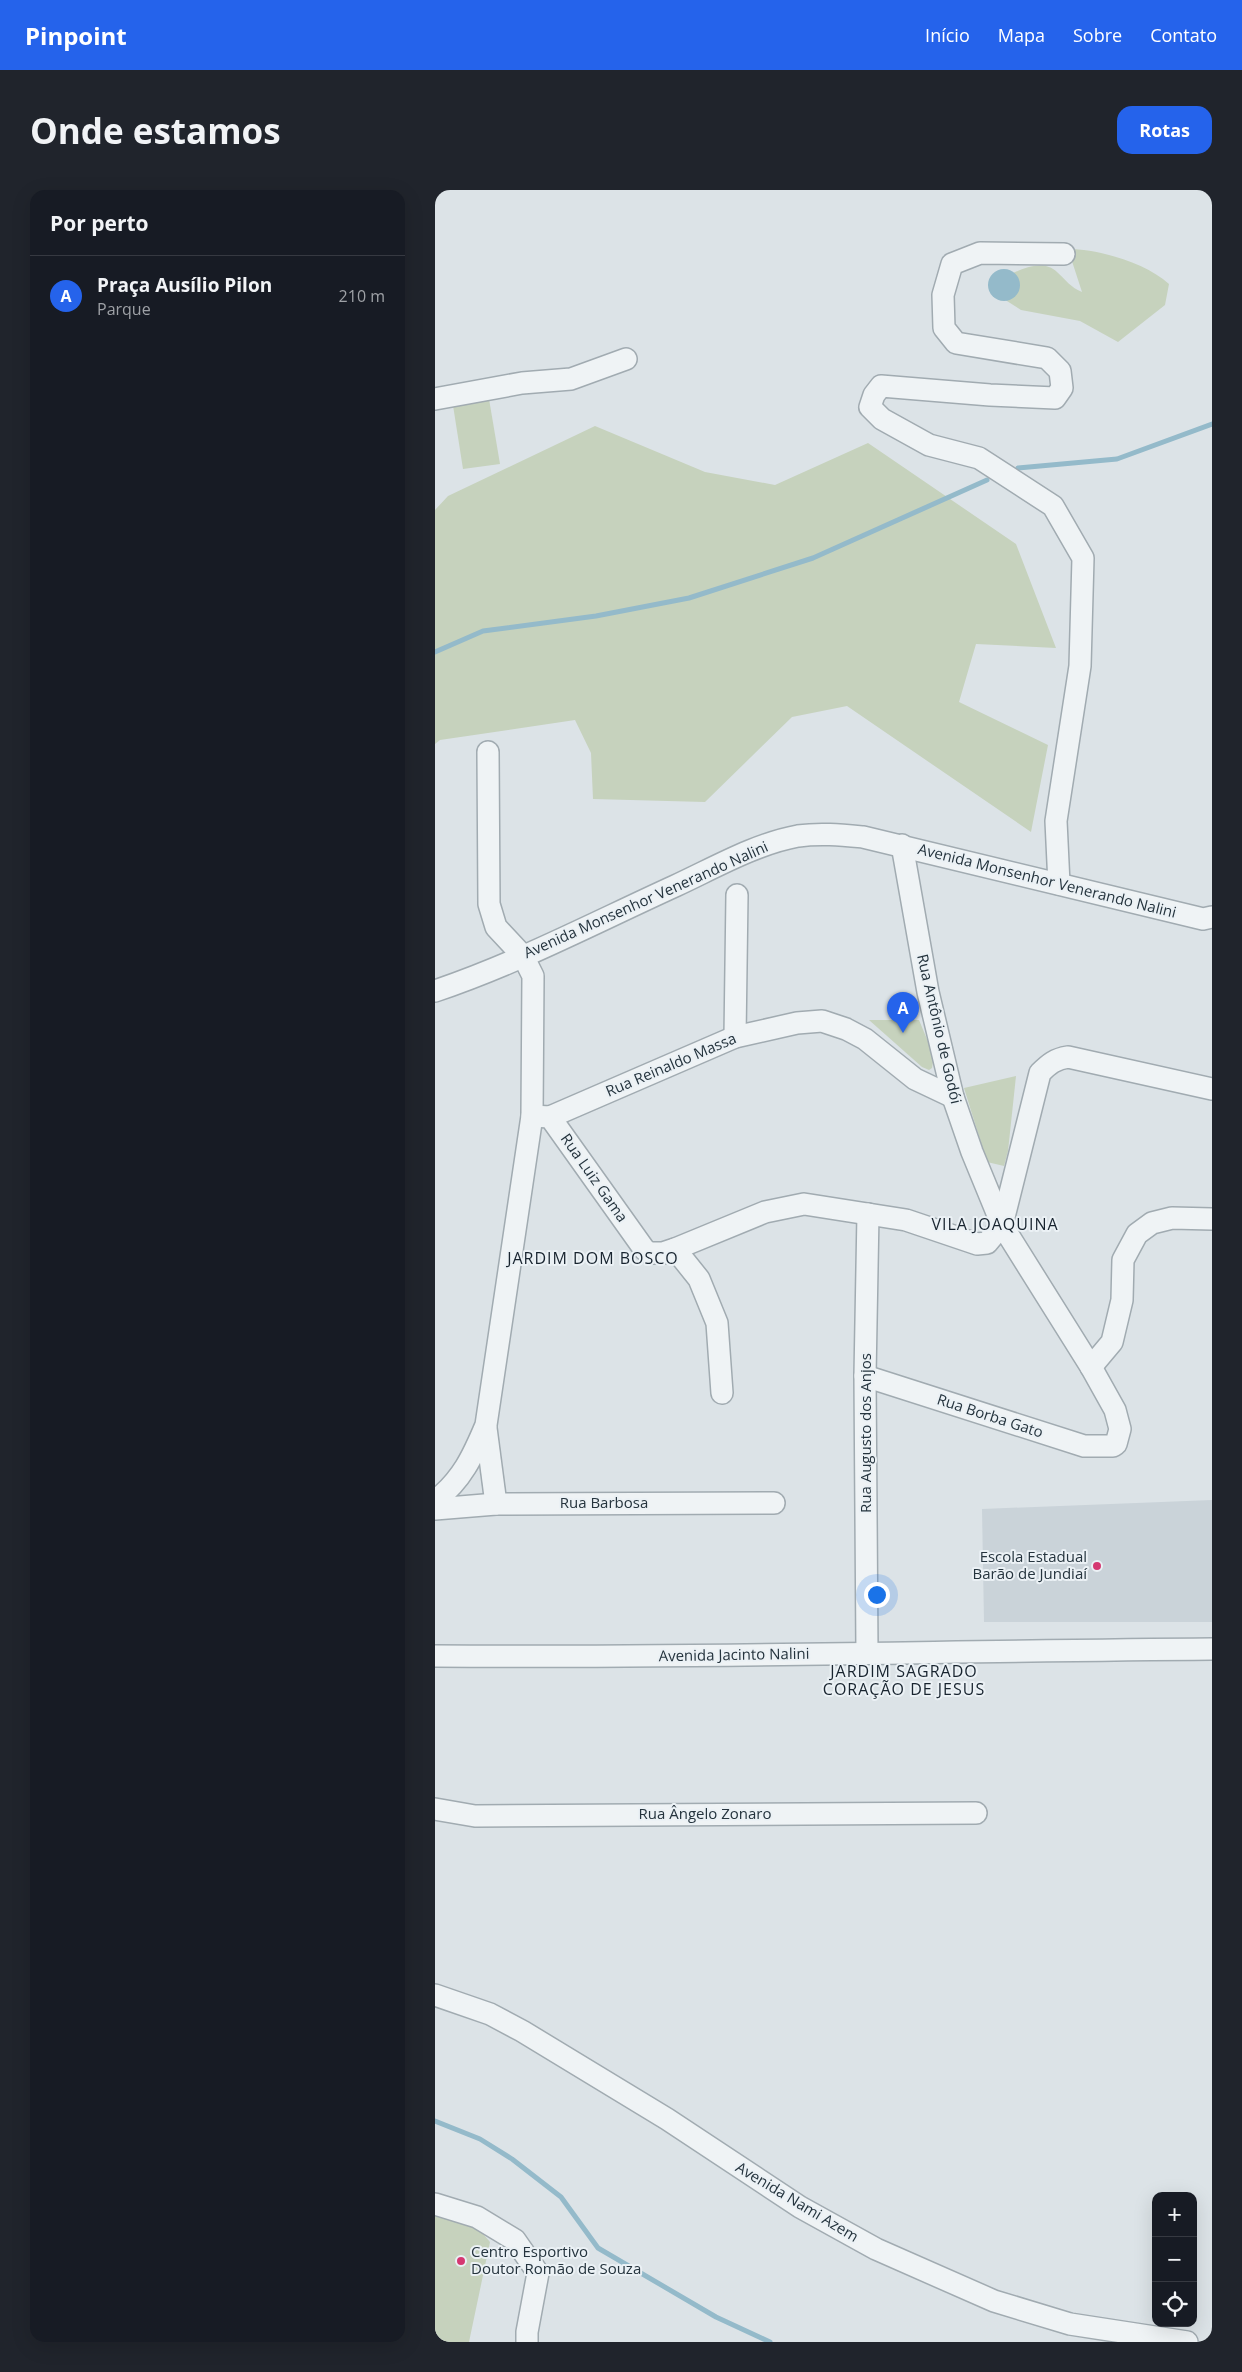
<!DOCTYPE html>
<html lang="pt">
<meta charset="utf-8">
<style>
:root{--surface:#171b24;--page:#20242c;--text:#f1f3f6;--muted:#9ea1a6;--line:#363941;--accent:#2563eb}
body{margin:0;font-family:"Open Sans",sans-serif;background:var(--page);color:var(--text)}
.controls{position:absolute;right:15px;bottom:15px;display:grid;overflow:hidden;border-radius:10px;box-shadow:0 5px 20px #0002}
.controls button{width:45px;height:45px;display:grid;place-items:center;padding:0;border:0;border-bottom:1px solid var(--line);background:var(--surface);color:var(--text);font:25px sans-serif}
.you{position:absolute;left:441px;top:1404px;width:18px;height:18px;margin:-12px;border:4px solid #fff;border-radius:50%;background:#1a73e8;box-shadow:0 0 0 8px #1a73e833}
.badge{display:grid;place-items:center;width:32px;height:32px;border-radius:50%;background:var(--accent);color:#fff;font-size:16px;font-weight:700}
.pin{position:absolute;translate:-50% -41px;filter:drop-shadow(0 1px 2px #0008)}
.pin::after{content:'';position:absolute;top:26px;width:18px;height:15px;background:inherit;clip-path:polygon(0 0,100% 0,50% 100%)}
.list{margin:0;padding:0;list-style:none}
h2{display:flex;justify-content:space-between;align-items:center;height:65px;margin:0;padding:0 20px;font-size:21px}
h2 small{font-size:16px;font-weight:400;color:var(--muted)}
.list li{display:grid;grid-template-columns:32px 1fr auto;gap:15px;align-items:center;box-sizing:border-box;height:80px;padding:0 20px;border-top:1px solid var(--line)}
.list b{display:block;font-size:19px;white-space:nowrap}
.list p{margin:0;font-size:16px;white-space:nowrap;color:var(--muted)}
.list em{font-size:16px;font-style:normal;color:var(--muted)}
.icon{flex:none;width:28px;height:28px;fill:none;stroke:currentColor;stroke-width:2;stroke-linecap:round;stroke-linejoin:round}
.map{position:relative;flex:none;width:777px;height:2152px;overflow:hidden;border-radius:15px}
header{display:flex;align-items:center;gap:30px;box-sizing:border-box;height:70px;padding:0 25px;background:var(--accent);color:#fff}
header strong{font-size:24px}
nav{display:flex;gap:28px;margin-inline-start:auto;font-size:18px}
.intro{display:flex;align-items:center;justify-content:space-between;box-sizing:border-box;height:120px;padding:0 30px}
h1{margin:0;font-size:35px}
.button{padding:12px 22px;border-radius:15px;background:var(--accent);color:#fff;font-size:18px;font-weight:700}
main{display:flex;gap:30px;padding:0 30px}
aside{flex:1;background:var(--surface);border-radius:15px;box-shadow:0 5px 20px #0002}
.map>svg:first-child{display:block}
.built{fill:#cad3d9}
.green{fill:#c6d2bd}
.water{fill:#94baca}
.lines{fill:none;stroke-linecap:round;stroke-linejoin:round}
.stream{stroke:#94baca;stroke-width:5}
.minor-casing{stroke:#a1abb1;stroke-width:24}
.minor{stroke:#eff3f5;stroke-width:21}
.poi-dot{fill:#d53871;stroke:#ebf1f5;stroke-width:2}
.labels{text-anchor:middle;stroke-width:4;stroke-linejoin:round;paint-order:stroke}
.street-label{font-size:15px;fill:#25343e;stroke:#ebf1f5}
.poi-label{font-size:15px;fill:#25343e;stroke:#ebf1f5;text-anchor:end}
.neighbourhood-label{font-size:16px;letter-spacing:1px;fill:#18242f;stroke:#ebf1f5}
</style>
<header>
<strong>Pinpoint</strong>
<nav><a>Início</a><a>Mapa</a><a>Sobre</a><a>Contato</a></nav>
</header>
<div class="intro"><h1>Onde estamos</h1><a class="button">Rotas</a></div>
<main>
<aside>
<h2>Por perto<small></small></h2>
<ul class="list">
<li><span class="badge">A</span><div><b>Praça Ausílio Pilon</b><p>Parque</p></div><em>210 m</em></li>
</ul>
</aside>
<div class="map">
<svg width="777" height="2152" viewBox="0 0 777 2152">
<rect width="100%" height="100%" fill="#dce3e7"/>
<polygon class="built" points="777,1310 777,1432 549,1432 547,1319"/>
<g class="green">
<path d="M 633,59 C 664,59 711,73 734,94 L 730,115 L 683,152 L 645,131 L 586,120 L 564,106 L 566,88 C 582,82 606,67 622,82 C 631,90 635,97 647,102 Z"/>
<polygon points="53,203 65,274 28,279 17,209"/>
<polygon points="160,236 270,282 340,295 433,253 581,354 621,458 541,454 524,512 613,555 596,642 412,516 357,527 270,612 158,609 156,563 140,530 5,550 0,554 0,320 13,306"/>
<polygon points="434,830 484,830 499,866 497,878 494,880 487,877"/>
<polygon points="581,886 573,961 569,976 552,972 529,898"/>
<polygon points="0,2025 43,2038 55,2052 34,2152 0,2152"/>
</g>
<circle class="water" cx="569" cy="95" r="16"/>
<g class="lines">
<g class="stream">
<polyline points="583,278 682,269 777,234"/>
<polyline points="0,462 48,441 161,426 254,408 378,368 552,290"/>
<polyline points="0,1931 45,1949 77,1969 126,2007 163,2058 281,2127 335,2152"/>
</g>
<g class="minor-casing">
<g id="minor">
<polyline points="0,209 87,193 136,189 191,169"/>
<polyline points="624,694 621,631 645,476 648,368 618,316 544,268 494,255 447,229 435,217 439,205 446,196 555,205 620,208 627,198 625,181 612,168 521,153 509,138 508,105 517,74 545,63 629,64"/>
<path d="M 0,801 C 83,773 161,732 240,696 C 279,678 320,654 363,646 C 385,643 406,645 428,647 L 768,729 L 777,727"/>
<polyline points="300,847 302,705"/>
<path d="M 97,926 L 115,927 L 209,1059 L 214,1063 L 228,1063 L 240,1059 L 330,1022 L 369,1014 L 471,1030 L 542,1054 L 552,1053 L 567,1035 L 605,883 C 614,874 620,869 633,867 L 777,899"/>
<polyline points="115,927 300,847 362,833 387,831 411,839 430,849 480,889 518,907"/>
<polyline points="240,1059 264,1089 282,1133 287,1203"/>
<polyline points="656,1177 677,1152 687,1110 688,1070 702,1044 717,1033 737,1028 777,1029"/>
<polyline points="430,1186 649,1256 678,1256 681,1254 685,1239 680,1220 656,1177 567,1035 537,962 518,907 493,802 467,655"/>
<polyline points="51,1238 61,1314"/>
<path d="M 0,1311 C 27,1290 38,1266 51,1235 L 97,926 L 98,786 L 88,766 L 61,737 L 54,714 L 53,562"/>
<polyline points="0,1319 61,1314 339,1313"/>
<polyline points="432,1462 430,1186 433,1024"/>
<path d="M 0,1466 C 259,1468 518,1461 777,1459"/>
<polyline points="0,1619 40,1626 541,1623"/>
<polyline points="0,1805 55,1824 87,1841 232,1929 365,2017 441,2059 559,2111 635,2134 752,2152"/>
<polyline points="0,2014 42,2027 80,2050 103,2083 92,2142 92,2152"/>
</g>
</g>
<use href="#minor" class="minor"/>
</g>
<g class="poi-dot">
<circle cx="662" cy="1376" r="5"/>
<circle cx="26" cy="2071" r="5"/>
</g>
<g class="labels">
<g class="street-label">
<text transform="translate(612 691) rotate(14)" y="5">Avenida Monsenhor Venerando Nalini</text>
<text transform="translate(211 710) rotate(-24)" y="5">Avenida Monsenhor Venerando Nalini</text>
<text transform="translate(504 839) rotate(77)" y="5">Rua Antônio de Godói</text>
<text transform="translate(236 875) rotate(-23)" y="5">Rua Reinaldo Massa</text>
<text transform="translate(159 988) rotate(55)" y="5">Rua Luiz Gama</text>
<text transform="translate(555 1226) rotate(18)" y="5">Rua Borba Gato</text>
<text transform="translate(431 1243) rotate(-90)" y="5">Rua Augusto dos Anjos</text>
<text x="169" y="1318">Rua Barbosa</text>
<text transform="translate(299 1465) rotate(-1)" y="5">Avenida Jacinto Nalini</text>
<text x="270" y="1629">Rua Ângelo Zonaro</text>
<text transform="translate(362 2012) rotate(31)" y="5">Avenida Nami Azem</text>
</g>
<g class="poi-label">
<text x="652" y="1372">Escola Estadual<tspan x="652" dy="17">Barão de Jundiaí</tspan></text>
<text x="36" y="2067" text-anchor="start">Centro Esportivo<tspan x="36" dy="17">Doutor Romão de Souza</tspan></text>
</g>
<g class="neighbourhood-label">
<text x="560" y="1040">VILA JOAQUINA</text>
<text x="158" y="1074">JARDIM DOM BOSCO</text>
<text x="469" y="1487">JARDIM SAGRADO<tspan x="469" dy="18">CORAÇÃO DE JESUS</tspan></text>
</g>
</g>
</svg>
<div class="controls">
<button>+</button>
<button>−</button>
<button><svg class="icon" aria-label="locate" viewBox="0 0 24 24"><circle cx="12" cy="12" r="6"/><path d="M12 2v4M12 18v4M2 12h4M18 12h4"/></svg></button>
</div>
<div class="you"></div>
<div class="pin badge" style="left:468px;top:843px">A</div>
</div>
</main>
